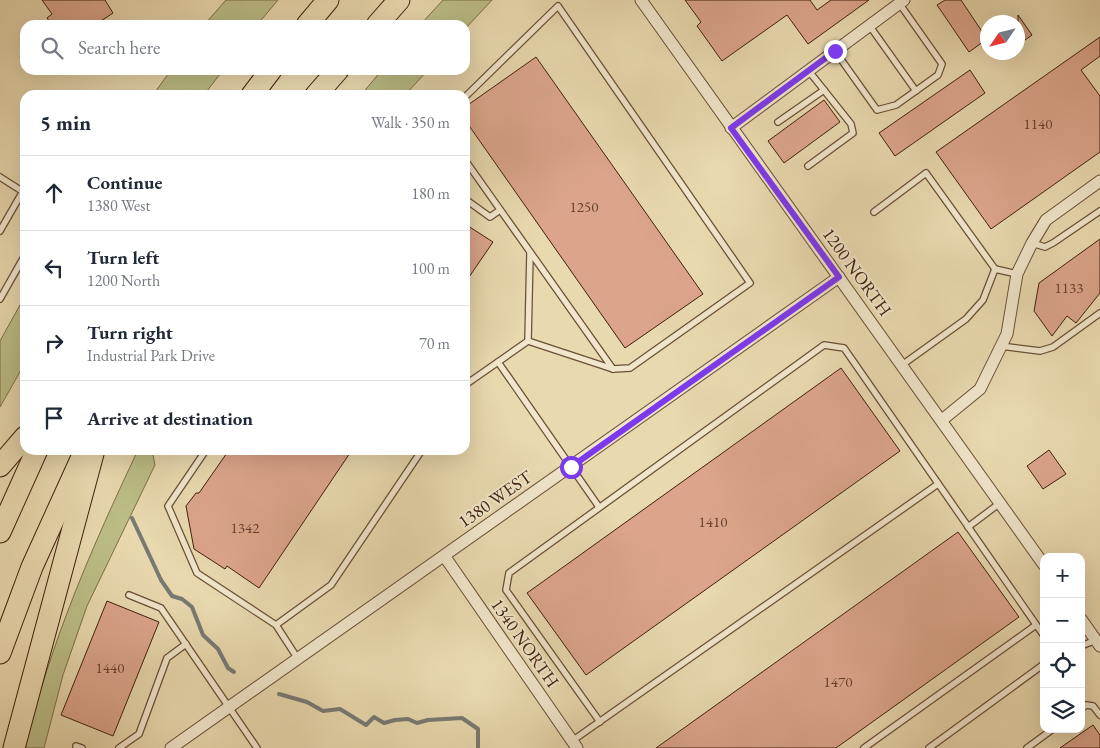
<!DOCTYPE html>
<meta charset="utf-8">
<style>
:root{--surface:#fff;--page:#f6f6f7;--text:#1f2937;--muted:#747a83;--line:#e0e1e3}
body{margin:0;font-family:"EB Garamond",serif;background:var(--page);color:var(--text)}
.controls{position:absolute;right:15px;bottom:15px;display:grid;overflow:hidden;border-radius:10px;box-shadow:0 5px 20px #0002}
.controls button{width:45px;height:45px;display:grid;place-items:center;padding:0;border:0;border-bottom:1px solid var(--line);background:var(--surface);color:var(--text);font:25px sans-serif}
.compass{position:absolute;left:980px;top:15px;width:45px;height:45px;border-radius:50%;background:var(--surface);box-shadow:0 5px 20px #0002;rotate:235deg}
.stop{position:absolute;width:15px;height:15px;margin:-11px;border:4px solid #7c3aed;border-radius:50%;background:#fff}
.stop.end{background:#7c3aed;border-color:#fff;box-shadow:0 1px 5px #0008}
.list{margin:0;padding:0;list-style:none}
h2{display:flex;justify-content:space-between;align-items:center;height:65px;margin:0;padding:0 20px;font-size:21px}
h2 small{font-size:16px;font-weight:400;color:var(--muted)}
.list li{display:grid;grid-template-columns:32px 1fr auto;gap:15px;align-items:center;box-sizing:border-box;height:75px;padding:0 20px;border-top:1px solid var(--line)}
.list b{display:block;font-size:19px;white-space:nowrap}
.list p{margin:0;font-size:16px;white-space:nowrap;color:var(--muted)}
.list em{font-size:16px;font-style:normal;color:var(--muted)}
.icon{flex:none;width:28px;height:28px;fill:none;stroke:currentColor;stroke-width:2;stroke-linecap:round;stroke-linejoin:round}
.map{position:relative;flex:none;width:1100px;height:748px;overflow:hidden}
.search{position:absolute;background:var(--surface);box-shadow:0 5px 20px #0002;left:20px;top:20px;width:450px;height:55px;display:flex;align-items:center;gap:12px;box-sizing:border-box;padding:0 18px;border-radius:15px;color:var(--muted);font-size:19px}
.panel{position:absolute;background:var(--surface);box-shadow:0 5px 20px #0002;left:20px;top:90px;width:450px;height:365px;border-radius:15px}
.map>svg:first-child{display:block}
.green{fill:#bcbe87;stroke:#7e6e4a}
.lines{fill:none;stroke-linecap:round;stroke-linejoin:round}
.stream{stroke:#787a73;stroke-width:4}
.building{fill:#dca58b;stroke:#401f0e}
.service-casing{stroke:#6a4e36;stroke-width:8}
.minor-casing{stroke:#6a4e36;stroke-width:13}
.motorway-casing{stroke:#401f0e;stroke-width:23}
.service{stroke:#f1e6cb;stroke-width:5.5}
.minor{stroke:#f1e6cb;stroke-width:11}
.motorway{stroke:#e9d9af;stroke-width:21}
.route{stroke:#7c3aed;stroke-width:6}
.labels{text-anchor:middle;stroke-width:4;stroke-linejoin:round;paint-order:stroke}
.number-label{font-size:15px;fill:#67402d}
.street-label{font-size:18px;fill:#401f0e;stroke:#f1e6cb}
</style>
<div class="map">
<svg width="1100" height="748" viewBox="0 0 1100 748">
<rect width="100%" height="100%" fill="#e9d9af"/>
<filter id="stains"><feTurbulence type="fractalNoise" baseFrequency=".004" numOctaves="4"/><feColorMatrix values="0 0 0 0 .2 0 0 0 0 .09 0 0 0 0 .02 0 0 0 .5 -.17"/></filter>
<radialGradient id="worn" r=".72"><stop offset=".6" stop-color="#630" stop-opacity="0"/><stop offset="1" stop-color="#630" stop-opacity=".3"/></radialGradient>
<g class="green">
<polygon points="226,0 278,0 257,25 204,25"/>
<polygon points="443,0 492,0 465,29 465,25 420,25"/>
<polygon points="171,70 223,70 204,95 153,95"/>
<polygon points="382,70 428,70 405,95 361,95"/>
<polygon points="25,296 25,363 0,407 0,341"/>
<path d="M 138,450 L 152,450 L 155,465 L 87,606 L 63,675 L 44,748 L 25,748 C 50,643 92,547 138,450 Z"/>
</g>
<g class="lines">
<g class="stream">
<polyline points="132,518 161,580 172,596 182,599 192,607 203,635 218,649 228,668 234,672"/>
<polyline points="279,694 307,702 323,711 340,709 366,725 374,717 384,723 395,720 408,719 417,723 428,720 462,718 478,729 478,748"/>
</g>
</g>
<g class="building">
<polygon points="42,0 105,0 113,13 95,25 52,25 47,18 52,14"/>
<polygon points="685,0 810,0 817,10 831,0 869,0 808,44 787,15 722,61 697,26 701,22"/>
<polygon points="945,0 961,0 987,39 969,52 937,5"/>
<polygon points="1018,15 1032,35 1018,45"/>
<polygon points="1100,37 1100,56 1081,70 1100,96 1100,152 991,229 936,152"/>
<polygon points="536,57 703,294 625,348 465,120 465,107"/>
<polygon points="970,70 985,93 895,156 879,133"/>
<polygon points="824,100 840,122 784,163 768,141"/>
<polygon points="465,224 493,242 465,283"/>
<polygon points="1100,239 1100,293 1076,323 1067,316 1052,336 1034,311 1039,283"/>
<polygon points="841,368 900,451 586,675 527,593"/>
<polygon points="229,450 352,450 259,588 227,566 225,569 194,549 186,506 196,493 199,493"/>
<polygon points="1049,450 1066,474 1043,489 1027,466"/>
<polygon points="958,532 1019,617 836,748 656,748"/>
<polygon points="107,601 159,622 113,736 61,715"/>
<polygon points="1093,725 1100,735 1100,748 1060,748"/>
</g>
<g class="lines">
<g class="service-casing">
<g id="service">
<polyline points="869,25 916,91"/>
<polyline points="835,51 877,110 896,105 938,75 942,64 899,3"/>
<polyline points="465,97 558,6 750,283 630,368 613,369 528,341 465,385"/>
<polyline points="778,122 824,90"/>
<polyline points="465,160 613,369"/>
<polyline points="808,166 853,133 851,124 808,70"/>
<polyline points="0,177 25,193"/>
<polyline points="465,199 490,217 500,210"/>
<polyline points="874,212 926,173 995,269"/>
<polyline points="0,231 23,191"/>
<polyline points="1032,243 1045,247 1053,243 1100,211"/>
<polyline points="0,299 25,255"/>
<polyline points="528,341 530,253"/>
<polyline points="1001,346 1040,351 1053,347 1100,313"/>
<polyline points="498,362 599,507"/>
<polyline points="902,365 966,319 983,300 995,269 1017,274"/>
<polyline points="206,450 168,506 197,573 276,625 298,659"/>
<polyline points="968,527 1000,503"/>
<polyline points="129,595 161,608 257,748"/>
<polyline points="276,625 331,585 422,450"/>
<polyline points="1081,646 1096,640"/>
<polyline points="1081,709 1086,705 1093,706 1100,715"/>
<polyline points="600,722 506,590 509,573 824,345 844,348 1044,636"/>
<polyline points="572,741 938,484"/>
<polyline points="76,748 76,746 82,748"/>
<polyline points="119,748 139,734 167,658 186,644"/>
<polyline points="864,748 1036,625"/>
<polyline points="929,748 1044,664"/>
<polyline points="1027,748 1053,729"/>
</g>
</g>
<g class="minor-casing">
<g id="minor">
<polyline points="641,0 1044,565"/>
<polyline points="731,128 904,0"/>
<polyline points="942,420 980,389 1007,334 1017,274 1032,243 1046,220 1100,181"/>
<polyline points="445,557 577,748"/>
<polyline points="1081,619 1100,646"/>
<polyline points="171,748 839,277"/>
</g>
</g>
<g class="motorway-casing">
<g id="motorway">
<polyline points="307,25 328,0"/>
<polyline points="377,25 399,0"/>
<polyline points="252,95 271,70"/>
<polyline points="316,95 338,70"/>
<polyline points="0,466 25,437"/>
<polyline points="0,532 37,450"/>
<polyline points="0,653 32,567 82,457"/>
<polyline points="14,748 94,450"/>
</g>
</g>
<use href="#service" class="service"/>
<use href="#minor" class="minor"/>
<use href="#motorway" class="motorway"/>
</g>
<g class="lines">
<polyline class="route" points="571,467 839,277 731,128 835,51"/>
</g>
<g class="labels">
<g class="number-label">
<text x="1038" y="129">1140</text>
<text x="584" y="212">1250</text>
<text x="1069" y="293">1133</text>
<text x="713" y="527">1410</text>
<text x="245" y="533">1342</text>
<text x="110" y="673">1440</text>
<text x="838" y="687">1470</text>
</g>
<g class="street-label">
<text transform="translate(857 272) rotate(54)" y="6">1200 NORTH</text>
<text transform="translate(495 499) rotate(-35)" y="6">1380 WEST</text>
<text transform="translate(525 643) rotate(55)" y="6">1340 NORTH</text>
</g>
</g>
<rect width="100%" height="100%" filter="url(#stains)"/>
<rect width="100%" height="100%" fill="url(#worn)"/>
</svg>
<div class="controls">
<button>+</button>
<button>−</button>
<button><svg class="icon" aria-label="locate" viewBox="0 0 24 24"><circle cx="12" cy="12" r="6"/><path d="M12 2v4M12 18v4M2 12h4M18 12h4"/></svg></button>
<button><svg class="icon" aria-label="layers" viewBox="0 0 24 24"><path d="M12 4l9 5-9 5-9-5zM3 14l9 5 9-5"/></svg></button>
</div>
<svg class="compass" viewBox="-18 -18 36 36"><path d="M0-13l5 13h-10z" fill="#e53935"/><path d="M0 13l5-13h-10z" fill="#747a83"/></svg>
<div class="stop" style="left:571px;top:467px"></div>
<div class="stop end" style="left:835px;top:51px"></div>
<div class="search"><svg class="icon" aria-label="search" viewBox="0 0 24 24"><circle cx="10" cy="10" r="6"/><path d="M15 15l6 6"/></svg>Search here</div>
<section class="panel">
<h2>5 min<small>Walk · 350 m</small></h2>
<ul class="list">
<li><svg class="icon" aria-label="ahead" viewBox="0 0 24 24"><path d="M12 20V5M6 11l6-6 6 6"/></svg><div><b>Continue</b><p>1380 West</p></div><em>180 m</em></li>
<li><svg class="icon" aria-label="left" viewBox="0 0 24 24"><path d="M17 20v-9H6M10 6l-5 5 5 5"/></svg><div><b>Turn left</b><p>1200 North</p></div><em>100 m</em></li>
<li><svg class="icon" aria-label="right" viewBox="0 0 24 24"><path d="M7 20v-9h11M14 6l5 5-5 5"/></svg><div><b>Turn right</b><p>Industrial Park Drive</p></div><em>70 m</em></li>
<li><svg class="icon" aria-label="arrive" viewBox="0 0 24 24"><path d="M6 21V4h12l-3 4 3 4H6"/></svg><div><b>Arrive at destination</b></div></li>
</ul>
</section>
</div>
